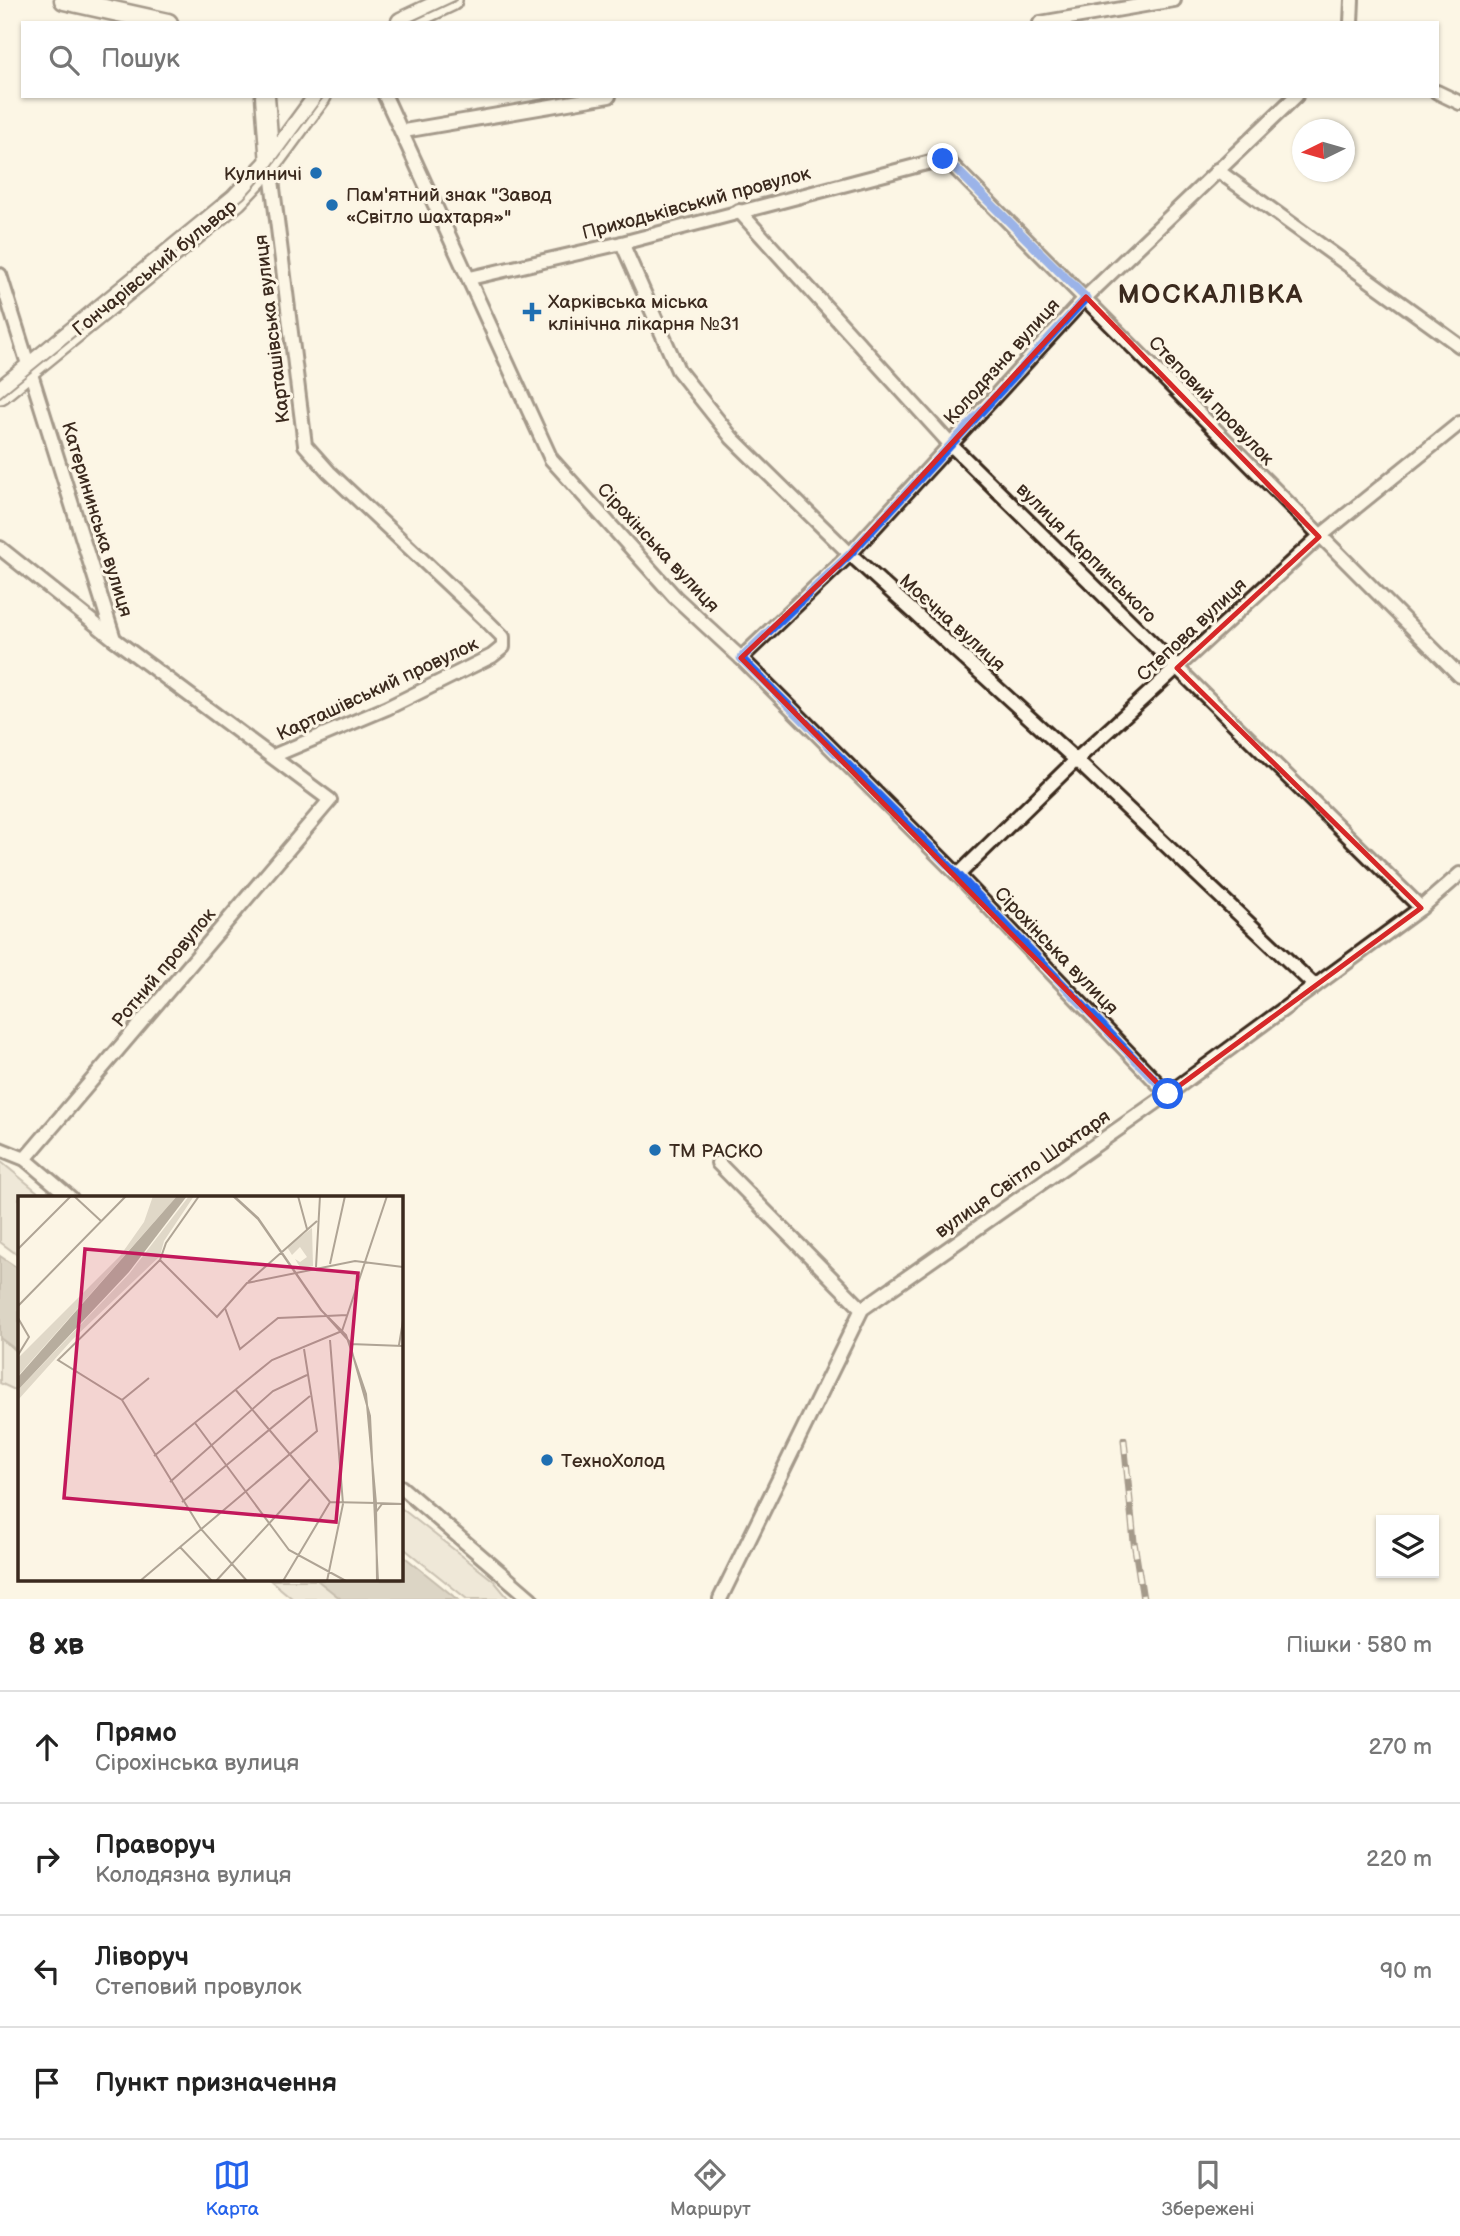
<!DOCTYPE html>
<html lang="uk">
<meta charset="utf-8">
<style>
:root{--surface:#fff;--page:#f6f6f6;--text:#222;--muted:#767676;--line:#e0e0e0;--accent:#2563eb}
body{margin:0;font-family:"Balsamiq Sans",sans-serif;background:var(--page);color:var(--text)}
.controls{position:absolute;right:21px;bottom:21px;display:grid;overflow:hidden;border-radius:0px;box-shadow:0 2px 5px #0004}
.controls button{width:63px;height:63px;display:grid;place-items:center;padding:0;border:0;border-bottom:2px solid var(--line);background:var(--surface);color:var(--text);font:35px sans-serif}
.compass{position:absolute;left:1292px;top:119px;width:63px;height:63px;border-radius:50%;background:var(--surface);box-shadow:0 2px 5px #0004;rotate:265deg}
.stop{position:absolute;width:21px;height:21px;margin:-16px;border:5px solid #2563eb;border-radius:50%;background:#fff}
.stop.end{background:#2563eb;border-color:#fff;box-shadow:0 2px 7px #0008}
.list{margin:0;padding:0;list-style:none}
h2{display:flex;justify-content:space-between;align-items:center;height:91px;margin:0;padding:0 28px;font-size:30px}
h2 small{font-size:23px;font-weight:400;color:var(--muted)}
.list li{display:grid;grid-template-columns:46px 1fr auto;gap:21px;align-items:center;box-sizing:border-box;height:112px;padding:0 28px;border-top:2px solid var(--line)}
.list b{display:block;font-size:26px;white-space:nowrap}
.list p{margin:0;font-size:23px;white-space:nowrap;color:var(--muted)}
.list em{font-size:23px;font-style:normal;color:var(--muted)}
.icon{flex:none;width:38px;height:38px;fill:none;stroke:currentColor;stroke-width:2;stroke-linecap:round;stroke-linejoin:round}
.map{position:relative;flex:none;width:1460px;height:1599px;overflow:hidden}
.search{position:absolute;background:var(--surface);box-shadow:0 2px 5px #0004;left:21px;right:21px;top:21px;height:77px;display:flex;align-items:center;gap:18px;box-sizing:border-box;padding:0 24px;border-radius:0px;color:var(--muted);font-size:26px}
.sheet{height:539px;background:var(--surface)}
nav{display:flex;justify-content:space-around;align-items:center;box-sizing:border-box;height:98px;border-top:2px solid var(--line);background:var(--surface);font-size:19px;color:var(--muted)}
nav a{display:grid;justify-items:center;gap:4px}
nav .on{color:var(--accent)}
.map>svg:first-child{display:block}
.green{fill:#e0d8c8;stroke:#8e8173;stroke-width:2}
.water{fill:#b7ad9e;stroke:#85796b;stroke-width:2}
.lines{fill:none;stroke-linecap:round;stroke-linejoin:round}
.street-casing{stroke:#3b2a1e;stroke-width:18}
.secondary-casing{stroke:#3b2a1e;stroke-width:23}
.primary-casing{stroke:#3b2a1e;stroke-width:26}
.street{stroke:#fcf5e5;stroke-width:12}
.secondary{stroke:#fcf5e5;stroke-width:18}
.primary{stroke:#fcf5e5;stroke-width:21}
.tram{stroke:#3b2a1e;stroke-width:2}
.rail-casing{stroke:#3b2a1e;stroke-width:7}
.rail{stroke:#fcf5e5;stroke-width:4.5;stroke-dasharray:13;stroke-linecap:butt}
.route{stroke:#2563eb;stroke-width:9}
.marked{fill:none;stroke:#d62828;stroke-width:5;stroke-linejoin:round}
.poi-dot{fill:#1f6fb2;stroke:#fcf5e5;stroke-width:2.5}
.labels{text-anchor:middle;stroke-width:6;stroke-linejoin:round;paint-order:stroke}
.poi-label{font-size:19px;fill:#3b2a1e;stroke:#fcf5e5;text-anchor:start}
.street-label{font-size:19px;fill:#3b2a1e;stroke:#fcf5e5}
.district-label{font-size:26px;font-weight:bold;letter-spacing:2px;fill:#3b2a1e;stroke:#fcf5e5}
.inset-road{fill:none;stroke:#afa495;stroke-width:2}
.view{fill:#c2185b;fill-opacity:0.15;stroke:#c2185b;stroke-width:3.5}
.inset-edge{fill:none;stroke:#3b2a1e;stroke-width:3.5}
</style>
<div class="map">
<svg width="1460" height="1599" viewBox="0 0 1460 1599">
<rect width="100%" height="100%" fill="#fcf5e5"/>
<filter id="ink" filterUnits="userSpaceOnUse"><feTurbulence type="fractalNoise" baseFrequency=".0143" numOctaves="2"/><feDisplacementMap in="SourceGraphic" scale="14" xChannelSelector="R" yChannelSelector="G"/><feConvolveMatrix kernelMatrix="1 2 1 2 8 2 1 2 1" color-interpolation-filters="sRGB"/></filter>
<g filter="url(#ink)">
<g class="green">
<polygon points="0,1161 45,1198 19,1198 19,1256 0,1242"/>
<polygon points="0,1338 19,1353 19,1392 0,1383"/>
<polygon points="401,1508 494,1581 509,1599 467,1599 401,1546"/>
<polygon points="270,1580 318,1580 343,1599 293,1599"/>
</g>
<g class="water">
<polygon points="0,1256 19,1269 19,1352 0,1338"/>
<polygon points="401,1554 457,1599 341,1599 317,1580 401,1580"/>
</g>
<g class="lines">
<g class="street-casing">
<g id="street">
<polyline points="1040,23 1174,0"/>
<polyline points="1351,23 1352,0"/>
<polyline points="1437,92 1460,103"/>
<polyline points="385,96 551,459 675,597 741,658 958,875 1168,1094"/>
<polyline points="404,131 609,96"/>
<polyline points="270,164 305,445 329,472 487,621 503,637 503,647 492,656 387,708 273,756"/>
<polyline points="1217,170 1460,346"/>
<polyline points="739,211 951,445 1421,908"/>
<polyline points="622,243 678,370 732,438 850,554 1076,760 1315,986"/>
<polyline points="0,275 114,639 330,800 25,1159"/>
<polyline points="470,278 622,243 942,159 952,165 1460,676"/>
<polyline points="0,548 114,639"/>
<polyline points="741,658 850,554 1086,297 1296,96"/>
<polyline points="958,875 1076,760 1319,537 1460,423"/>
<polyline points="0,1149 25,1159 71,1198"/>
<polyline points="718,1163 862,1309"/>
<polyline points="401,1487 531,1599"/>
<polyline points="720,1599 862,1309 1168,1094 1421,908 1460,874"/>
</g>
</g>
<g class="secondary-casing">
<g id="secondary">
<polyline points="64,0 168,23"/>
<polyline points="265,96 270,164"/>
</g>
</g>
<g class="primary-casing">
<g id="primary">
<polyline points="402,23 451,0"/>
<polyline points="0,393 236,200 270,164 320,96"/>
</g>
</g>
<use href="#street" class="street"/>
<use href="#secondary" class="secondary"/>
<use href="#primary" class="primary"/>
<g class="tram">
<polyline points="408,23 457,0"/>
<polyline points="0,397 244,198 270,169 324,96"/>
</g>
<g class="rail-casing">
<polyline id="rail" points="1124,1440 1134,1542 1143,1599"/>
</g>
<use href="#rail" class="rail"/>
</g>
</g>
<g class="lines" filter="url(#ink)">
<polyline class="route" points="943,159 952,165 1086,298 850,554 741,658 958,875 1168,1094"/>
</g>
<path d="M0 0H1460V1599H0ZM 1086,297 L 1319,537 L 1177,668 L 1421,908 L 1168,1094 L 741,658 L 850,554 Z" fill="#fcf5e5" fill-opacity=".55" fill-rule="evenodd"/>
<path class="marked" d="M 1086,297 L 1319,537 L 1177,668 L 1421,908 L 1168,1094 L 741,658 L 850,554 Z"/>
<g class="poi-dot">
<circle cx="316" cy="173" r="7"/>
<circle cx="332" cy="205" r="7"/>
<path d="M528.5 301.5h7v7h7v7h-7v7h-7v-7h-7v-7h7z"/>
<circle cx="655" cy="1150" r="7"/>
<circle cx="547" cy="1460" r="7"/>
</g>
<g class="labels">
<g class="poi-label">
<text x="302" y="180" text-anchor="end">Кулиничі</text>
<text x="346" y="201">Пам'ятний знак "Завод<tspan x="346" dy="22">«Світло шахтаря»"</tspan></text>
<text x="548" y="308">Харківська міська<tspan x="548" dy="22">клінічна лікарня №31</tspan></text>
<text x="669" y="1157">ТМ РАСКО</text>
<text x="561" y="1467">ТехноХолод</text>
</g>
<g class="street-label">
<text transform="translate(696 202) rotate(-15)" y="7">Приходьківський провулок</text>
<text transform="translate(154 267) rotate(-39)" y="7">Гончарівський бульвар</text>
<text transform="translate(271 329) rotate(-97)" y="7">Карташівська вулиця</text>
<text transform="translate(1001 361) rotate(-48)" y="7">Колодязна вулиця</text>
<text transform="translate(1212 400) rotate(46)" y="7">Степовий провулок</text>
<text transform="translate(98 519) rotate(73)" y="7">Катерининська вулиця</text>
<text transform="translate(659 547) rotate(47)" y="7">Сірохінська вулиця</text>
<text transform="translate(1087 552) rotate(45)" y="7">вулиця Карпинського</text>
<text transform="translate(953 622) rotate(42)" y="7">Моєчна вулиця</text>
<text transform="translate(1191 629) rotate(-43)" y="7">Степова вулиця</text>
<text transform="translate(377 688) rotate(-25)" y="7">Карташівський провулок</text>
<text transform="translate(1057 950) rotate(46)" y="7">Сірохінська вулиця</text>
<text transform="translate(163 967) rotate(-50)" y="7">Ротний провулок</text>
<text transform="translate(1022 1173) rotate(-35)" y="7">вулиця Світло Шахтаря</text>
</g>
<g class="district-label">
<text x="1211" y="303">МОСКАЛІВКА</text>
</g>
</g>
<g transform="translate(18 1196)">
<rect width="385" height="385" fill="#fcf5e5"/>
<path d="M 135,0 L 159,0 L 0,180 L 0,162 L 102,60 L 126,26 ZM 171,0 L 176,0 L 146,45 L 142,60 L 54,144 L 0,204 L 0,194 L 111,78 ZM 294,32 L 295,70 L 283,73 L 277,63 L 282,66 L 289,61 L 282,51 L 274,59 L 269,51 Z" fill="#e0d8c8"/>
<path d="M 159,0 L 169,0 L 111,76 L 0,194 L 0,181 Z" fill="#b7ad9e"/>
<path class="inset-road" d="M 56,0 L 83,25M 181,0 L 148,47 L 142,64 L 40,164 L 104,204 L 183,333 L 229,385M 215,0 L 240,23 L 303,114 L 328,139 L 348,198 L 358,307 L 385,308M 216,0 L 240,22 L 304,115 L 331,145 L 352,220 L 360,385M 280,0 L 289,33M 0,53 L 53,0M 142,64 L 199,121 L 229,87 L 337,65 L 385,71M 312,68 L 327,0M 298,71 L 302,0M 230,86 L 299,25M 0,110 L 108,0M 207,112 L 222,153 L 260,122 L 308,120M 308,120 L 329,119M 0,122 L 11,141 L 0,159M 324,135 L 369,0M 332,148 L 385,150M 381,149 L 385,125M 217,193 L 312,306 L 358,307 L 359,385M 104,204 L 131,182M 177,227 L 271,354 L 328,385M 136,260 L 254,164 L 324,135M 152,286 L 255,195 L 289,179M 164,306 L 292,200M 358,316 L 364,308 L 385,308M 162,351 L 194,385M 122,385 L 299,235 L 286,153M 198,385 L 293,282M 265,385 L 312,306M 309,385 L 325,308 L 312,144"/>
<path class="view" d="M 67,53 L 340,77 L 318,326 L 46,302 Z"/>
<rect width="385" height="385" class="inset-edge"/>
</g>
</svg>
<div class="controls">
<button><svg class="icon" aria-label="layers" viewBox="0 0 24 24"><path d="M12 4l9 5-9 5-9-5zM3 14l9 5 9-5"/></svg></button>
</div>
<svg class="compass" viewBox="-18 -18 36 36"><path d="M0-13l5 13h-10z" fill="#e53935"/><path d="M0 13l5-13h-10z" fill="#767676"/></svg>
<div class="stop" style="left:1168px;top:1094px"></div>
<div class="stop end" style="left:943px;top:159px"></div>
<div class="search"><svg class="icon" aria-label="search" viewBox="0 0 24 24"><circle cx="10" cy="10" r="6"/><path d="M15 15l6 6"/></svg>Пошук</div>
</div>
<section class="sheet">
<h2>8 хв<small>Пішки · 580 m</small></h2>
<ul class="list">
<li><svg class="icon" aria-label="ahead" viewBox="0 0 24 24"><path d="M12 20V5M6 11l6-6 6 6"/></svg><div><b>Прямо</b><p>Сірохінська вулиця</p></div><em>270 m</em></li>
<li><svg class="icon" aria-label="right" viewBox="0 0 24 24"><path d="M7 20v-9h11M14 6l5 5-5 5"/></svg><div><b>Праворуч</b><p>Колодязна вулиця</p></div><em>220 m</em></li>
<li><svg class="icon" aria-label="left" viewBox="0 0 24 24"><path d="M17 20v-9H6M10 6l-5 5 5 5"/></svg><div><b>Ліворуч</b><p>Степовий провулок</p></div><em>90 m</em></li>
<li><svg class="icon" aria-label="arrive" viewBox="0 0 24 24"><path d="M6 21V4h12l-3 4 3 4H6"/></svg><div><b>Пункт призначення</b></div></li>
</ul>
</section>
<nav>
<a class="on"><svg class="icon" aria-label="map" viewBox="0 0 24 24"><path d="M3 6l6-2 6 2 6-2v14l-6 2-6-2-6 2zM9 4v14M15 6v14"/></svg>Карта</a>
<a><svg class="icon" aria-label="directions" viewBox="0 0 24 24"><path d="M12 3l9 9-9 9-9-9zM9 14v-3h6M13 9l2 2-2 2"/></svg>Маршрут</a>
<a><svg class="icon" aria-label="saved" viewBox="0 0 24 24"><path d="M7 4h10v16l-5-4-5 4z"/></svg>Збережені</a>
</nav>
